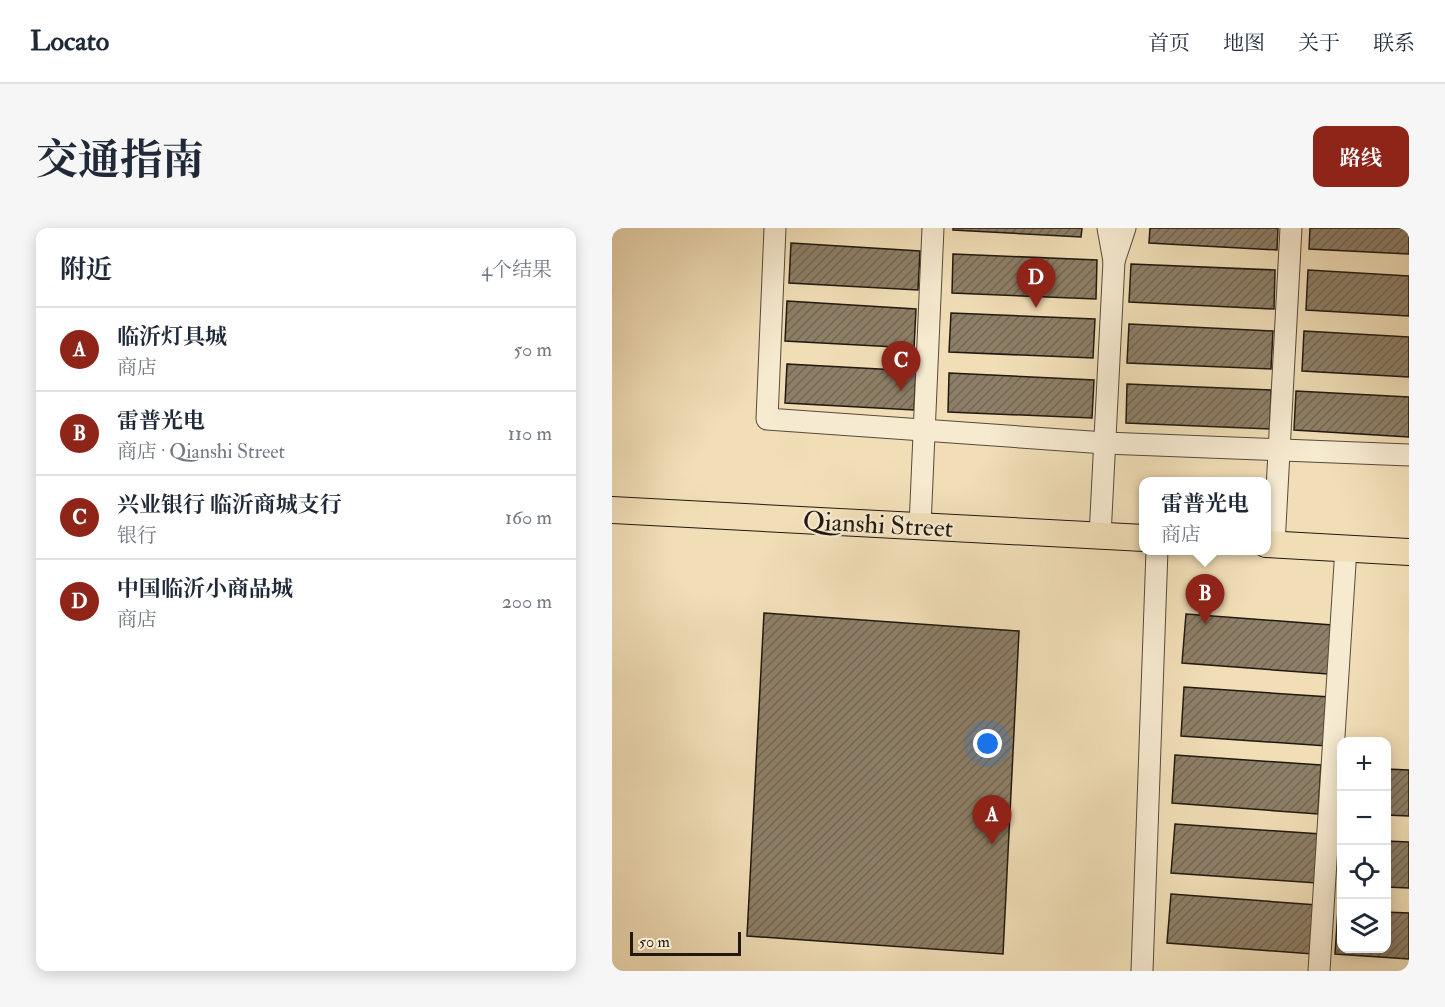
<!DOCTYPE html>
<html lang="zh">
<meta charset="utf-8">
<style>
:root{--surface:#fff;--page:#f6f6f7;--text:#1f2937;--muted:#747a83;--line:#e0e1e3;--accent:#8f2418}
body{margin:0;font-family:"IM FELL Double Pica","Noto Serif SC",serif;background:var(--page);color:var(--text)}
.controls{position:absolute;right:18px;bottom:18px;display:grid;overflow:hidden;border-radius:12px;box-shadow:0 3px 15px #0003}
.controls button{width:54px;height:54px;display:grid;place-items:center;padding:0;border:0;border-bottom:2px solid var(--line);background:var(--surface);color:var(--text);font:30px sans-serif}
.scale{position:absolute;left:18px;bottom:15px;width:111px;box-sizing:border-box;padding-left:6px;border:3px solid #211910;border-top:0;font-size:16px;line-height:21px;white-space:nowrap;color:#211910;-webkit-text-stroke:4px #f6ead0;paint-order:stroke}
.you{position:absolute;left:376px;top:516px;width:21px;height:21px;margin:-15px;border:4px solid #fff;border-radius:50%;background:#1a73e8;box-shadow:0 0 0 9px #1a73e833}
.badge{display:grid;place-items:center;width:39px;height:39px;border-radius:50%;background:var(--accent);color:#fff;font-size:20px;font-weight:700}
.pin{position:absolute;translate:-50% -50px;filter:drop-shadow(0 2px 3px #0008)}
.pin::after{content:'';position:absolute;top:32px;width:21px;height:18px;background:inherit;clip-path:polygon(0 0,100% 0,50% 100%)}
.popup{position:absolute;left:527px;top:249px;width:132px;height:78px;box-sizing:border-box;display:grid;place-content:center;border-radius:12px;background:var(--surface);filter:drop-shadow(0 2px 4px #0005);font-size:20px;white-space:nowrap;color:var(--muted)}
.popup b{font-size:22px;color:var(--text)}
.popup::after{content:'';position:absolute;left:50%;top:100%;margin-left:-12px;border:12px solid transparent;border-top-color:var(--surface)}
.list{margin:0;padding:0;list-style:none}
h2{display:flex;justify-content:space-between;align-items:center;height:78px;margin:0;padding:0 24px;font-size:26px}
h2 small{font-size:20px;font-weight:400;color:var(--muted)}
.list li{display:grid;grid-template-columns:39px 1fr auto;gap:18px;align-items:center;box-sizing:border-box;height:84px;padding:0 24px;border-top:2px solid var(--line)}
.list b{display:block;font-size:22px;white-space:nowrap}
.list p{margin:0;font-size:20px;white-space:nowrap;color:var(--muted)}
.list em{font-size:20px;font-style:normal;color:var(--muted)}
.icon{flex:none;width:33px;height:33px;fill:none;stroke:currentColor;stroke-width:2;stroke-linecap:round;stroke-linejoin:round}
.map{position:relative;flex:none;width:797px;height:743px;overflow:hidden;border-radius:12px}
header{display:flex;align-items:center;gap:36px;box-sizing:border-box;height:84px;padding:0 30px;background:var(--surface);border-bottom:2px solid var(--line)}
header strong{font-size:28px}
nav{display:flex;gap:33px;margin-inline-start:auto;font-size:21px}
.intro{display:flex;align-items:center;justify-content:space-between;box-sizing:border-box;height:144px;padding:0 36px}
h1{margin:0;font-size:42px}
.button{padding:15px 27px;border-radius:12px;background:var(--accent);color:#fff;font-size:21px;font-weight:700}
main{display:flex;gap:36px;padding:0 36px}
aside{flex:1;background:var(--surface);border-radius:12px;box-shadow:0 3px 15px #0003}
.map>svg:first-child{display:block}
.building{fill:url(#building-hatch);stroke:#211910;stroke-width:1.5}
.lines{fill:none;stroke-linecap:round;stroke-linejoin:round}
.minor-casing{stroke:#554a3a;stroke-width:23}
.major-casing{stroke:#211910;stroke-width:28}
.minor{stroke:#f6ead0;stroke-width:21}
.major{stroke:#f1deb7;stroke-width:26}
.labels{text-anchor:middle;stroke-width:4.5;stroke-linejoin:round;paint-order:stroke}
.street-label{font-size:26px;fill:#211910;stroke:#f6ead0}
</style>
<header>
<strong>Locato</strong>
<nav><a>首页</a><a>地图</a><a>关于</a><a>联系</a></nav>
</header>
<div class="intro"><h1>交通指南</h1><a class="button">路线</a></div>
<main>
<aside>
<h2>附近<small>4个结果</small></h2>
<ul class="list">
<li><span class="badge">A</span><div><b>临沂灯具城</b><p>商店</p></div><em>50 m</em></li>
<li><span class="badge">B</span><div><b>雷普光电</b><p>商店 · Qianshi Street</p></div><em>110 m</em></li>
<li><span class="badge">C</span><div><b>兴业银行 临沂商城支行</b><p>银行</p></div><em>160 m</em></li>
<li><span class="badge">D</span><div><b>中国临沂小商品城</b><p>商店</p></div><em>200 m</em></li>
</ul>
</aside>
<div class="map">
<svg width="797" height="743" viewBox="0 0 797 743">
<defs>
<pattern id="building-hatch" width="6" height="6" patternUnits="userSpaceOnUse" patternTransform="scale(1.5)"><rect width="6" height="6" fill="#8d7f67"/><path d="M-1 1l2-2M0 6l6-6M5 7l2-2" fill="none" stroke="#736753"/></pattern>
</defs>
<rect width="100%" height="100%" fill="#f1deb7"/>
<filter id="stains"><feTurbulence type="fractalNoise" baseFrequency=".00333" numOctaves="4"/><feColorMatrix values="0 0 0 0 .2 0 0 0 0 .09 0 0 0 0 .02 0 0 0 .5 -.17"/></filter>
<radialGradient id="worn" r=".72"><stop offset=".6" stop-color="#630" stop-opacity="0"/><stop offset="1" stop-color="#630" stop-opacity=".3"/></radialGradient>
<g class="building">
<polygon points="341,0 470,0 469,9 341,2"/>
<polygon points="538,0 666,0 665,22 537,15"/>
<polygon points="698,0 797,0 797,26 697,21"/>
<polygon points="179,15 308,23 306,62 177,55"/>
<polygon points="341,26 485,32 484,71 340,65"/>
<polygon points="519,36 663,42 662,81 517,74"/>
<polygon points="696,42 797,48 797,88 694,82"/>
<polygon points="175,73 304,81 302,120 173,113"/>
<polygon points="339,85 483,91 481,130 337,124"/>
<polygon points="517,96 661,103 659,141 515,135"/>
<polygon points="692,103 797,109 797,149 690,143"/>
<polygon points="175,136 304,143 302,182 173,175"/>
<polygon points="337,145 482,152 480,190 336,184"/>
<polygon points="515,156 659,162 658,201 514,195"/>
<polygon points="684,163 797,169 797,209 682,202"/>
<polygon points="152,385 407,403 391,726 135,708"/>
<polygon points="574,386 720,397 716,446 570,435"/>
<polygon points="572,459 718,469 715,518 569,508"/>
<polygon points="563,527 709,537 706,586 560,575"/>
<polygon points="774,541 797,542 797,588 774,587"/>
<polygon points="563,596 709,606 705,655 559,645"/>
<polygon points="774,613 797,614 797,660 774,659"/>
<polygon points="559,666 705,677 701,726 555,715"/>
<polygon points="726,681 730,681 730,720 774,720 774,684 797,685 797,731 723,726"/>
</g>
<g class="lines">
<g class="minor-casing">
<g id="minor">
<polyline points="163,0 155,191 493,215 797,227"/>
<polyline points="496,0 502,33 513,0"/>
<polyline points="308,298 321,0"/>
<polyline points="488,308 502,33"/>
<polyline points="662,317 679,0"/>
<polyline points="530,743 545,322"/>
<polyline points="707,743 734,320"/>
</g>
</g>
<g class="major-casing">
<g id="major">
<polyline points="0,282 532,310"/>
<polyline points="654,316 797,324"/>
</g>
</g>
<use href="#minor" class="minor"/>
<use href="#major" class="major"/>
</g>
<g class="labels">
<g class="street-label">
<text transform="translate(266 296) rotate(3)" y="9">Qianshi Street</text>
</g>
</g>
<rect width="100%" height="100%" filter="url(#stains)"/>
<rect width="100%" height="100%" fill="url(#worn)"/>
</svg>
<div class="controls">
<button>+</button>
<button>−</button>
<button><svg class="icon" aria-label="locate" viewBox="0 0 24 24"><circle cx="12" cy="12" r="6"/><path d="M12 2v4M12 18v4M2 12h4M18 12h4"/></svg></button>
<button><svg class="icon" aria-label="layers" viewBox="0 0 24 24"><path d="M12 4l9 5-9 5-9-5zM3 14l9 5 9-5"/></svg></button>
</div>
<div class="scale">50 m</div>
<div class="you"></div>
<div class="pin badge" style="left:380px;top:617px">A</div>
<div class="pin badge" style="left:593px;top:396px">B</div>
<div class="popup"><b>雷普光电</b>商店</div>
<div class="pin badge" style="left:289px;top:163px">C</div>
<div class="pin badge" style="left:424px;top:80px">D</div>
</div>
</main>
